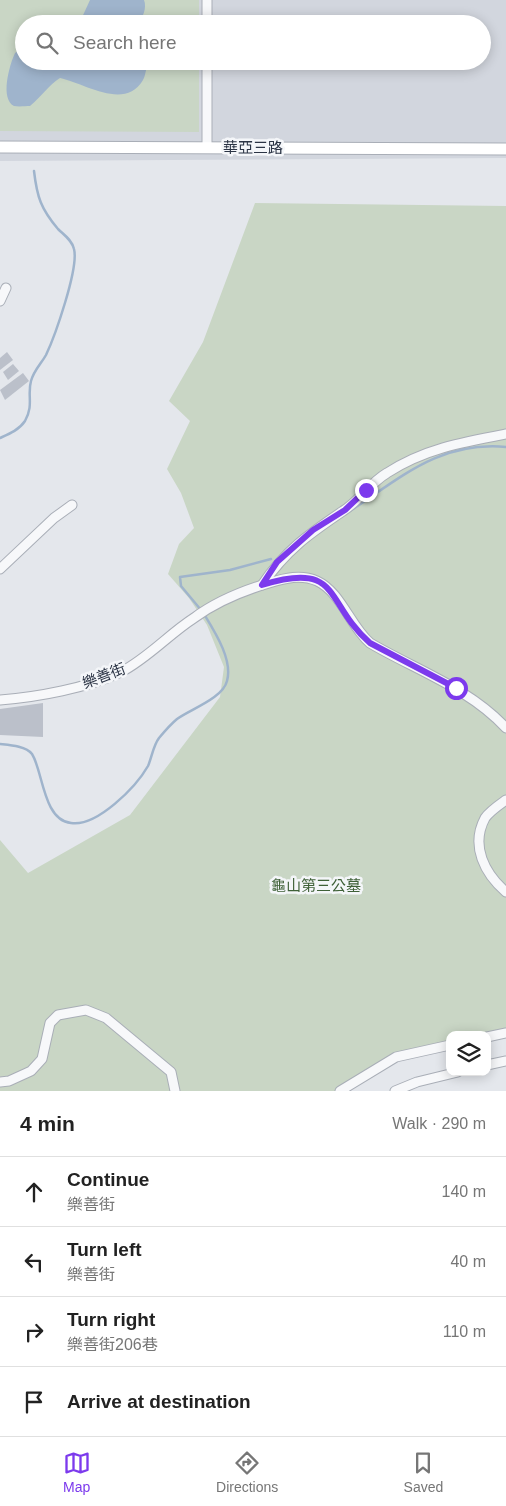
<!DOCTYPE html>
<meta charset="utf-8">
<style>
:root{--surface:#fff;--page:#f2f2f2;--text:#222;--muted:#767676;--line:#e0e0e0;--accent:#7c3aed}
body{margin:0;font-family:Arial,"Noto Sans TC",sans-serif;background:var(--page);color:var(--text)}
.controls{position:absolute;right:15px;bottom:15px;display:grid;overflow:hidden;border-radius:10px;box-shadow:0 2px 12px #0003}
.controls button{width:45px;height:45px;display:grid;place-items:center;padding:0;border:0;border-bottom:1px solid var(--line);background:var(--surface);color:var(--text);font:25px sans-serif}
.stop{position:absolute;width:15px;height:15px;margin:-11px;border:4px solid #7c3aed;border-radius:50%;background:#fff}
.stop.end{background:#7c3aed;border-color:#fff;box-shadow:0 1px 5px #0008}
.list{margin:0;padding:0;list-style:none}
h2{display:flex;justify-content:space-between;align-items:center;height:65px;margin:0;padding:0 20px;font-size:21px}
h2 small{font-size:16px;font-weight:400;color:var(--muted)}
.list li{display:grid;grid-template-columns:32px 1fr auto;gap:15px;align-items:center;box-sizing:border-box;height:70px;padding:0 20px;border-top:1px solid var(--line)}
.list b{display:block;font-size:19px;white-space:nowrap}
.list p{margin:0;font-size:16px;white-space:nowrap;color:var(--muted)}
.list em{font-size:16px;font-style:normal;color:var(--muted)}
.icon{flex:none;width:28px;height:28px;fill:none;stroke:currentColor;stroke-width:2;stroke-linecap:round;stroke-linejoin:round}
.map{position:relative;flex:none;width:506px;height:1091px;overflow:hidden}
.search{position:absolute;background:var(--surface);box-shadow:0 2px 12px #0003;left:15px;right:15px;top:15px;height:55px;display:flex;align-items:center;gap:12px;box-sizing:border-box;padding:0 18px;border-radius:28px;color:var(--muted);font-size:19px}
.sheet{height:345px;background:var(--surface)}
nav{display:flex;justify-content:space-around;align-items:center;box-sizing:border-box;height:70px;border-top:1px solid var(--line);background:var(--surface);font-size:14px;color:var(--muted)}
nav a{display:grid;justify-items:center;gap:2px}
nav .on{color:var(--accent)}
.map>svg:first-child{display:block}
.built{fill:#d2d6de;fill-rule:evenodd}
.green{fill:#c9d6c5}
.water{fill:#9fb4cc}
.lines{fill:none;stroke-linecap:round;stroke-linejoin:round}
.stream{stroke:#9fb4cc;stroke-width:2.5}
.building{fill:#bbc0ca}
.street-casing{stroke:#a9aeb7;stroke-width:11}
.secondary-casing{stroke:#a9aeb7;stroke-width:13}
.street{stroke:#f7f8fa;stroke-width:9}
.secondary{stroke:#fff;stroke-width:11}
.route{stroke:#7c3aed;stroke-width:6}
.labels{text-anchor:middle;stroke-width:5;stroke-linejoin:round;paint-order:stroke}
.street-label{font-size:15px;fill:#2b3445;stroke:#f4f6f9}
.park-label{font-size:15px;fill:#3f6138;stroke:#f4f6f9}
</style>
<div class="map">
<svg width="506" height="1091" viewBox="0 0 506 1091">
<rect width="100%" height="100%" fill="#e4e7ec"/>
<path class="built" d="M 0,0 L 506,0 L 506,158 L 0,161 ZM 24,24 L 482,24 L 482,61 L 24,61 Z"/>
<g class="green">
<polygon points="0,0 199,0 199,24 24,24 24,61 199,61 199,132 0,131"/>
<polygon points="255,203 506,206 506,1034 450,1035 450,1048 379,1064 338,1091 0,1091 0,840 28,873 130,815 220,697 224,667 207,625 189,598 168,574 179,544 194,528 181,493 167,469 190,421 169,401 203,342"/>
</g>
<g class="water">
<path d="M 90,0 L 144,0 C 147,8 143,18 137,24 L 79,24 Z"/>
<path d="M 24,47 L 24,61 L 148,61 C 146,67 146,75 143,80 C 125,111 84,83 60,78 C 49,85 41,97 30,106 C 26,106 19,107 14,106 C 0,99 9,66 15,53 Z"/>
</g>
<g class="lines">
<g class="stream">
<path d="M 0,438 C 9,434 19,430 25,421 C 34,405 27,395 31,381 C 34,370 41,364 46,355 C 55,336 79,268 74,249 C 72,240 64,235 58,229 C 41,209 37,197 34,171"/>
<path d="M 350,511 C 402,477 440,441 506,447"/>
<polyline points="201,610 181,586 180,577 230,570 271,559"/>
<path d="M 0,744 C 9,745 26,746 32,754 C 43,771 43,820 71,823 C 97,827 136,787 148,766 C 152,757 153,746 159,738 C 164,732 171,724 177,719 C 191,709 223,698 227,681 C 233,660 215,632 204,614"/>
</g>
</g>
<g class="building">
<polygon points="7,352 13,360 0,370 0,358"/>
<polygon points="13,364 19,371 8,380 3,372"/>
<polygon points="23,373 29,381 5,400 0,390"/>
<polygon points="43,703 43,737 0,735 0,709"/>
</g>
<g class="lines">
<g class="street-casing">
<g id="street">
<polyline points="207,24 207,0"/>
<polyline points="207,148 207,61"/>
<polyline points="0,301 6,288"/>
<polyline points="0,569 54,518 72,505"/>
<path d="M 262,585 C 286,550 309,534 343,511 C 359,501 370,483 387,473 C 424,449 463,442 506,434"/>
<path d="M 0,700 C 38,697 87,688 121,672 C 148,658 169,634 194,618 C 217,601 242,591 269,583 C 285,578 301,574 317,581 C 341,592 350,626 370,643 C 416,670 469,688 506,728"/>
<path d="M 506,800 C 499,805 490,811 485,818 C 470,846 485,874 506,892"/>
<polyline points="487,1037 506,1033"/>
<polyline points="487,1065 506,1061"/>
<polyline points="0,1082 9,1081 31,1071 42,1059 50,1023 58,1015 86,1010 106,1018 171,1072 175,1091"/>
<polyline points="340,1091 396,1057 450,1045"/>
<polyline points="395,1091 417,1082 458,1072"/>
</g>
</g>
<g class="secondary-casing">
<polyline id="secondary" points="0,147 506,149"/>
</g>
<use href="#street" class="street"/>
<use href="#secondary" class="secondary"/>
</g>
<g class="lines">
<path class="route" d="M 366,490 L 345,510 L 313,530 L 277,562 L 262,585 C 342,560 324,603 370,643 L 456,688"/>
</g>
<g class="labels">
<g class="street-label">
<text x="253" y="153">華亞三路</text>
<text transform="translate(104 676) rotate(-21)" y="5">樂善街</text>
</g>
<g class="park-label">
<text x="316" y="891">龜山第三公墓</text>
</g>
</g>
</svg>
<div class="controls">
<button><svg class="icon" aria-label="layers" viewBox="0 0 24 24"><path d="M12 4l9 5-9 5-9-5zM3 14l9 5 9-5"/></svg></button>
</div>
<div class="stop" style="left:456px;top:688px"></div>
<div class="stop end" style="left:366px;top:490px"></div>
<div class="search"><svg class="icon" aria-label="search" viewBox="0 0 24 24"><circle cx="10" cy="10" r="6"/><path d="M15 15l6 6"/></svg>Search here</div>
</div>
<section class="sheet">
<h2>4 min<small>Walk · 290 m</small></h2>
<ul class="list">
<li><svg class="icon" aria-label="ahead" viewBox="0 0 24 24"><path d="M12 20V5M6 11l6-6 6 6"/></svg><div><b>Continue</b><p>樂善街</p></div><em>140 m</em></li>
<li><svg class="icon" aria-label="left" viewBox="0 0 24 24"><path d="M17 20v-9H6M10 6l-5 5 5 5"/></svg><div><b>Turn left</b><p>樂善街</p></div><em>40 m</em></li>
<li><svg class="icon" aria-label="right" viewBox="0 0 24 24"><path d="M7 20v-9h11M14 6l5 5-5 5"/></svg><div><b>Turn right</b><p>樂善街206巷</p></div><em>110 m</em></li>
<li><svg class="icon" aria-label="arrive" viewBox="0 0 24 24"><path d="M6 21V4h12l-3 4 3 4H6"/></svg><div><b>Arrive at destination</b></div></li>
</ul>
</section>
<nav>
<a class="on"><svg class="icon" aria-label="map" viewBox="0 0 24 24"><path d="M3 6l6-2 6 2 6-2v14l-6 2-6-2-6 2zM9 4v14M15 6v14"/></svg>Map</a>
<a><svg class="icon" aria-label="directions" viewBox="0 0 24 24"><path d="M12 3l9 9-9 9-9-9zM9 14v-3h6M13 9l2 2-2 2"/></svg>Directions</a>
<a><svg class="icon" aria-label="saved" viewBox="0 0 24 24"><path d="M7 4h10v16l-5-4-5 4z"/></svg>Saved</a>
</nav>
